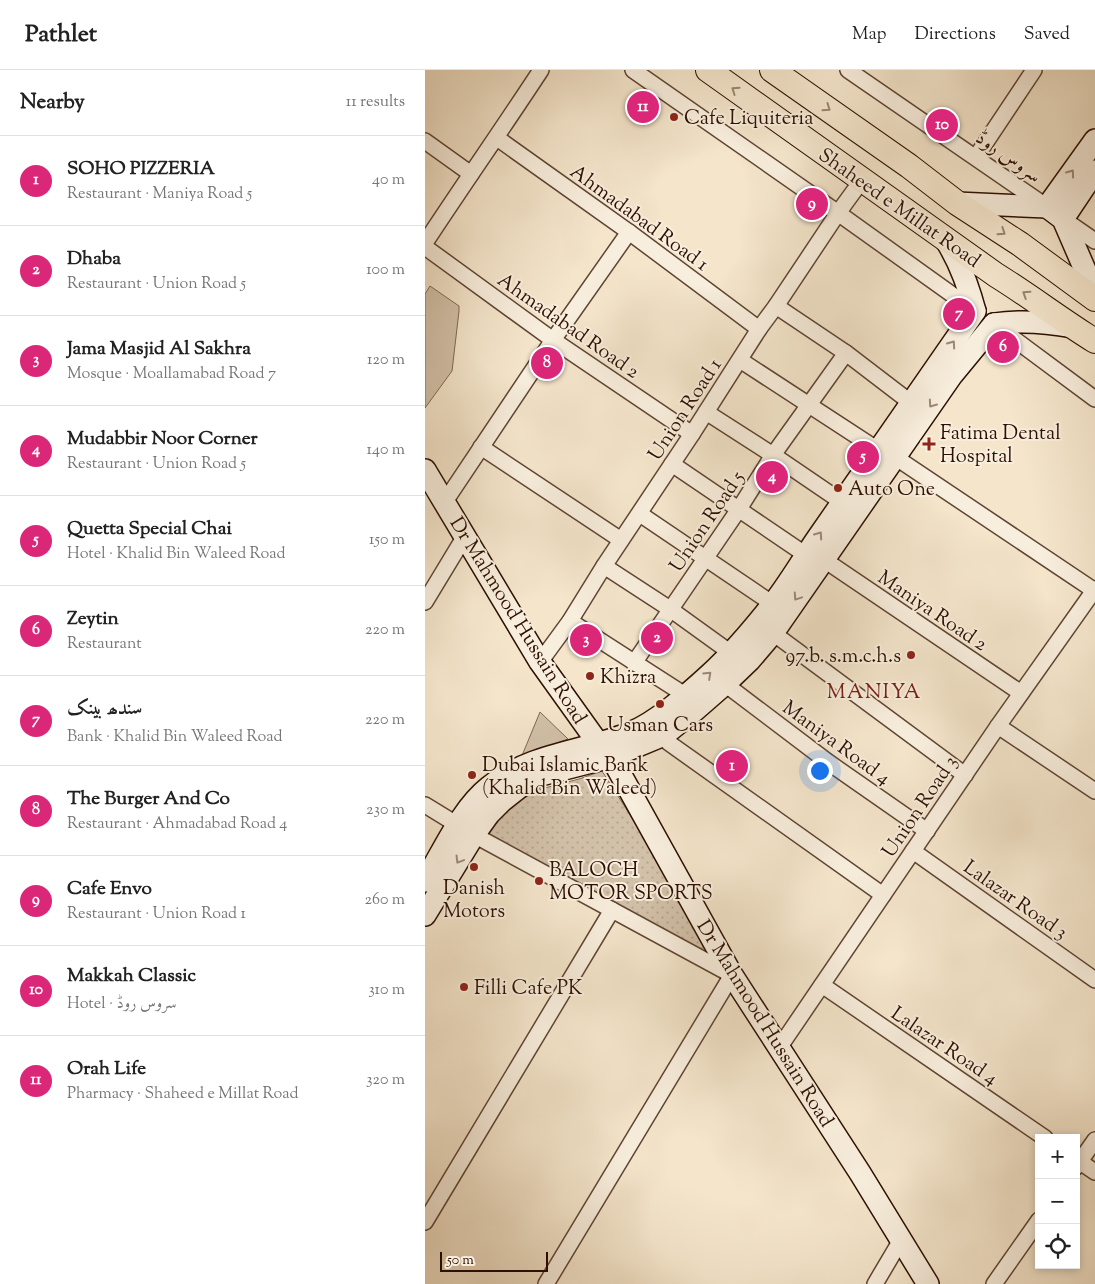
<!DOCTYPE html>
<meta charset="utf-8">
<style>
:root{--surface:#fff;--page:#f2f2f2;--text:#222;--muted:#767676;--line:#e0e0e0;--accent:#db2777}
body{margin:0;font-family:"Sorts Mill Goudy",Amiri,serif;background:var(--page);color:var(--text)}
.controls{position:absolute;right:15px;bottom:15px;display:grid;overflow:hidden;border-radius:0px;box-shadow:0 2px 8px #0003}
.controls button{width:45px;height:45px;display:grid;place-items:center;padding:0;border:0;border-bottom:1px solid var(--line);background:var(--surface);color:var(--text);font:25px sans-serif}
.scale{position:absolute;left:15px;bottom:12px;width:108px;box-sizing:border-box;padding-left:5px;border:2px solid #2d1002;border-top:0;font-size:14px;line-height:18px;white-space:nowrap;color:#2d1002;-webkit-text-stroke:4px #f8eedd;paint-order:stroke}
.you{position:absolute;left:394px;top:700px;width:18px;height:18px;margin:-12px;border:4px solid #fff;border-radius:50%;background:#1a73e8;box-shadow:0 0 0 8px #1a73e833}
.badge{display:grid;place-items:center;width:32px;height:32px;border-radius:50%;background:var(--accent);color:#fff;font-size:16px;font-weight:700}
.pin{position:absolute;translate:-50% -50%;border:2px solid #fff;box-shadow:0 1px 5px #0006}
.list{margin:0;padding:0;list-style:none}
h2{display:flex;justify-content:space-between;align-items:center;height:65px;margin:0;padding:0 20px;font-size:21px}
h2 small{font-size:16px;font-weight:400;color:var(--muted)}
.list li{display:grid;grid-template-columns:32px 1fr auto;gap:15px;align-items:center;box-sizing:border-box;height:90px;padding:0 20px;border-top:1px solid var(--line)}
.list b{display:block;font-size:19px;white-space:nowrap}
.list p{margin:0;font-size:16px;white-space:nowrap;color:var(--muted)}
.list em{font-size:16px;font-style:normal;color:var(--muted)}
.icon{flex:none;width:28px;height:28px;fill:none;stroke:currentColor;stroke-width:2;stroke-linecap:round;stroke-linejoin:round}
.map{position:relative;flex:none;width:670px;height:1214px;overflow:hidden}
header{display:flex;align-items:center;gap:30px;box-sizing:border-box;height:70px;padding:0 25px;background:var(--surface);border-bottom:1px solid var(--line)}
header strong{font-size:24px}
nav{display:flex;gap:28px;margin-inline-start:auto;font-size:18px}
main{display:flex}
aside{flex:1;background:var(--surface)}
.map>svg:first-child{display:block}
.grass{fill:url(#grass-dots);stroke:#806856}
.green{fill:#d2c1a9;stroke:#806856}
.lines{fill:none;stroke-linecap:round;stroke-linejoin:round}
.street-casing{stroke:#5f4534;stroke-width:18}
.secondary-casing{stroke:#2d1002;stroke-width:24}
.primary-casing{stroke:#2d1002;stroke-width:26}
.street{stroke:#f8eedd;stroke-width:15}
.secondary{stroke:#f8eedd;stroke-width:21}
.primary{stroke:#f4e5cb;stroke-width:24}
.oneway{stroke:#9a8571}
.oneway2{stroke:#9d8a7a}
.poi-dot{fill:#8f2418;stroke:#f8eedd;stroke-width:2}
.labels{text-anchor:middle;stroke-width:4;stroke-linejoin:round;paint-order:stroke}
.poi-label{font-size:20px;fill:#2d1002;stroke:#f8eedd;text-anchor:start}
.street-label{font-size:20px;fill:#2d1002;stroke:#f8eedd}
.neighbourhood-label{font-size:21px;letter-spacing:1px;fill:#7a1f14;stroke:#f8eedd}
</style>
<header>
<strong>Pathlet</strong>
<nav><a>Map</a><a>Directions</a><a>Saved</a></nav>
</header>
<main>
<aside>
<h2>Nearby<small>11 results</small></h2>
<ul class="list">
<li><span class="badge">1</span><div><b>SOHO PIZZERIA</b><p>Restaurant · Maniya Road 5</p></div><em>40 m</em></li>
<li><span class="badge">2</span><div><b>Dhaba</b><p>Restaurant · Union Road 5</p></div><em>100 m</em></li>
<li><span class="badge">3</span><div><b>Jama Masjid Al Sakhra</b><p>Mosque · Moallamabad Road 7</p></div><em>120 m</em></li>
<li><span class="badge">4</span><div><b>Mudabbir Noor Corner</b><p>Restaurant · Union Road 5</p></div><em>140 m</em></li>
<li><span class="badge">5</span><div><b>Quetta Special Chai</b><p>Hotel · Khalid Bin Waleed Road</p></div><em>150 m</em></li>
<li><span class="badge">6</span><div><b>Zeytin</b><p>Restaurant</p></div><em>220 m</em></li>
<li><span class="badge">7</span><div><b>سندھ بینک</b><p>Bank · Khalid Bin Waleed Road</p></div><em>220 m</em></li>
<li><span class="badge">8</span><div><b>The Burger And Co</b><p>Restaurant · Ahmadabad Road 4</p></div><em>230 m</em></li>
<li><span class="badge">9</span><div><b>Cafe Envo</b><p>Restaurant · Union Road 1</p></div><em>260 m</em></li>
<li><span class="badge">10</span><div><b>Makkah Classic</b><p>Hotel · سروس روڈ</p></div><em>310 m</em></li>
<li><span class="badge">11</span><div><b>Orah Life</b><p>Pharmacy · Shaheed e Millat Road</p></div><em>320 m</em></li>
</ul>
</aside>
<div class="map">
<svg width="670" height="1214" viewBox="0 0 670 1214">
<defs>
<pattern id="grass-dots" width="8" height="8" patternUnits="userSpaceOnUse" patternTransform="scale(1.25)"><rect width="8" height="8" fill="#d2c1a9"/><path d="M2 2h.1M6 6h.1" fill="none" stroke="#b5a590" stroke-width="1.8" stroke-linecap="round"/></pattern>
</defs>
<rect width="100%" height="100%" fill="#f4e5cb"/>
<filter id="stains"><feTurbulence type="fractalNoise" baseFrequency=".004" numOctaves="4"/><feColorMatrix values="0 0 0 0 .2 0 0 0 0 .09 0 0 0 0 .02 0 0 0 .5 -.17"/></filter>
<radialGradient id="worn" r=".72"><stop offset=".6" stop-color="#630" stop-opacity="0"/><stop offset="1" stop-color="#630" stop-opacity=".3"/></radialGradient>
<polygon class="grass" points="177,701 307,905 55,770 69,749 95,730 116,719 154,709"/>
<g class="green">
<polygon points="5,216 34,236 34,241 27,301 0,338 0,224"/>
<polygon points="115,642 143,669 96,688"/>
</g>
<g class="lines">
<g class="street-casing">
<g id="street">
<polyline points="208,0 413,143 550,241"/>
<polyline points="423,0 622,137"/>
<polyline points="72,68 204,162 334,259"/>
<polyline points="0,71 46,104"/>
<polyline points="551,87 609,0"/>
<polyline points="638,149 670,171"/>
<path d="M 0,173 C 38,115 78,58 116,0"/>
<polyline points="0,177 128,270 267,364"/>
<polyline points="351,236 421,283 485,332"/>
<polyline points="569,254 670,329"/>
<polyline points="315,290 453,380"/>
<polyline points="281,342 348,385 417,432"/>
<polyline points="56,377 196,470"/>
<polyline points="470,387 670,521"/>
<polyline points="247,394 381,485"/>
<polyline points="19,433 128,270 204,162"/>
<polyline points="215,444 348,534"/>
<polyline points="398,489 596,623"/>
<polyline points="179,496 245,539 306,583"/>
<polyline points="0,532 40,466"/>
<polyline points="145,551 260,625"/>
<polyline points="348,563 540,705"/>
<polyline points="115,592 145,551 179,496 267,364 334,259 351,236 413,143 437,110"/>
<polyline points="209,593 314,439 348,385 421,283"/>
<polyline points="300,614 403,692 502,761"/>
<polyline points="573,656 670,721"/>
<polyline points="239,665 244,673 458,825"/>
<polyline points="0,735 49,765 307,905 121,1214"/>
<polyline points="488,781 670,910"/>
<polyline points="397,915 620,1068"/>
<polyline points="354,978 573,656 670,519"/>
<polyline points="651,1089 670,1102"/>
<polyline points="651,1097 670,1070"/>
<polyline points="0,1152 187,840"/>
<polyline points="450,1214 476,1170"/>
<polyline points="569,1214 614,1150"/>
</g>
</g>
<g class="secondary-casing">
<g id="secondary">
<polyline points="532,133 622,137"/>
<polyline points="622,137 638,149 670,223"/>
<polyline points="622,137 670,70"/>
<polyline points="638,149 670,101"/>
<path d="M 520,169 C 535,192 543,215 550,241"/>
<path d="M 569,254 C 596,250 621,252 648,257"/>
<polyline points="0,400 115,592 173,673"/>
<polyline points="186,687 307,905 435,1103 503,1214"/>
<path d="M 0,811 C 18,781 37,738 64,717 C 105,683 158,682 205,663 C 232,652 262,625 284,605 C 307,584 328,559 347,535 C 365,512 379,487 396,463 C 447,389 498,315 550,241"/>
<polyline points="0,845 49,765 64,744 77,731 96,716 112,706 186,687 239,665 269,641 300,614 325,590 348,563 527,305 569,254"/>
</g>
</g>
<g class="primary-casing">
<g id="primary">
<path d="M 283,0 L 571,205 C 605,226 636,250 670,271"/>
<polyline points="347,0 484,96 532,133 595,174 670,229"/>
</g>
</g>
<use href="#street" class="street"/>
<use href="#secondary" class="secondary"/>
<use href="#primary" class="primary"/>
</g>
<defs><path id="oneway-chevron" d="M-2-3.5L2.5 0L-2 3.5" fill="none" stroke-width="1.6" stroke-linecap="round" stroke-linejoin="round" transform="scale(1.25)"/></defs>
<g class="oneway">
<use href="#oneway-chevron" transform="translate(310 20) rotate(-145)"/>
<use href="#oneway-chevron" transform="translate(402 38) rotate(35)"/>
<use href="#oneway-chevron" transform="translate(577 162) rotate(34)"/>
<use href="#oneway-chevron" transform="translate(601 224) rotate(-147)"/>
</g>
<g class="oneway2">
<use href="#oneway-chevron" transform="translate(646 103) rotate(-54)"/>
<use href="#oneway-chevron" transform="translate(527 274) rotate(-55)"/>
<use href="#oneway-chevron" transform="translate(507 334) rotate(125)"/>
<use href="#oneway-chevron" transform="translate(394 465) rotate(-55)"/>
<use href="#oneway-chevron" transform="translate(372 527) rotate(124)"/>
<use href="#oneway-chevron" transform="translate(283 605) rotate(-43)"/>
<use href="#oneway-chevron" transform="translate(34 790) rotate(121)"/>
</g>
<g class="poi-dot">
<circle cx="249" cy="47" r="5"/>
<path d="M501.5 366.5h5v5h5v5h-5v5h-5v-5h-5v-5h5z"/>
<circle cx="413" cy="418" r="5"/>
<circle cx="486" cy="585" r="5"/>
<circle cx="165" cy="606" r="5"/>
<circle cx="235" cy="634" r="5"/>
<circle cx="47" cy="705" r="5"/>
<circle cx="49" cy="797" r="5"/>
<circle cx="114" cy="811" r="5"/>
<circle cx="39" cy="917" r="5"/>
</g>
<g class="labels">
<g class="poi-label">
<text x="259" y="54">Cafe Liquiteria</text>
<text x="515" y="369">Fatima Dental<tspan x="515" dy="23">Hospital</tspan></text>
<text x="423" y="425">Auto One</text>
<text x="476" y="592" text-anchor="end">97.b. s.m.c.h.s</text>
<text x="175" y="613">Khizra</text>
<text x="235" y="661" text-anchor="middle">Usman Cars</text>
<text x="57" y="701">Dubai Islamic Bank<tspan x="57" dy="23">(Khalid Bin Waleed)</tspan></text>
<text x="124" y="806">BALOCH<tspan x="124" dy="23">MOTOR SPORTS</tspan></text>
<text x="49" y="824" text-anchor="middle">Danish<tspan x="49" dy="23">Motors</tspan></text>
<text x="49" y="924">Filli Cafe PK</text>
</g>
<g class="street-label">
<text transform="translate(584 86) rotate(35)" y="7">سروس روڈ</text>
<text transform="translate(475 137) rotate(35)" y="7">Shaheed e Millat Road</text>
<text transform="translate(215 147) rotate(36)" y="7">Ahmadabad Road 1</text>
<text transform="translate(144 255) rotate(35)" y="7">Ahmadabad Road 2</text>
<text transform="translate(259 339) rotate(-57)" y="7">Union Road 1</text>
<text transform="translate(281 451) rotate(-56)" y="7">Union Road 5</text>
<text transform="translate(508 540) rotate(34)" y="7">Maniya Road 2</text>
<text transform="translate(94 550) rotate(58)" y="7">Dr Mahmood Hussain Road</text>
<text transform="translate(412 672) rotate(36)" y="7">Maniya Road 4</text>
<text transform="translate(494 736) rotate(-56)" y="7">Union Road 3</text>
<text transform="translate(591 829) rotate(35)" y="7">Lalazar Road 3</text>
<text transform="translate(341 953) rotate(58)" y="7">Dr Mahmood Hussain Road</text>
<text transform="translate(520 975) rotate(34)" y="7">Lalazar Road 4</text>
</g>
<g class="neighbourhood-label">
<text x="449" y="628">MANIYA</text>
</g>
</g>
<rect width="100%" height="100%" filter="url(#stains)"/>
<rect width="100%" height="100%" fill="url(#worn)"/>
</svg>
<div class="controls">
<button>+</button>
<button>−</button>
<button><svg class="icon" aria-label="locate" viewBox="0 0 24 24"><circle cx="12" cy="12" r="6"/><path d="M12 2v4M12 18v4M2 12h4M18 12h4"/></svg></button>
</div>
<div class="scale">50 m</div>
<div class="you"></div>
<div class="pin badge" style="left:307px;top:696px">1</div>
<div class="pin badge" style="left:232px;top:568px">2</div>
<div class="pin badge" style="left:161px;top:570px">3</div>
<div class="pin badge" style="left:347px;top:407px">4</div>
<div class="pin badge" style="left:438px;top:387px">5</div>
<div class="pin badge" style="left:578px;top:277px">6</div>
<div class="pin badge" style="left:534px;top:244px">7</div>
<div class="pin badge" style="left:122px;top:293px">8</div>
<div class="pin badge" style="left:387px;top:134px">9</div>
<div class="pin badge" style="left:517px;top:55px">10</div>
<div class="pin badge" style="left:218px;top:37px">11</div>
</div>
</main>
